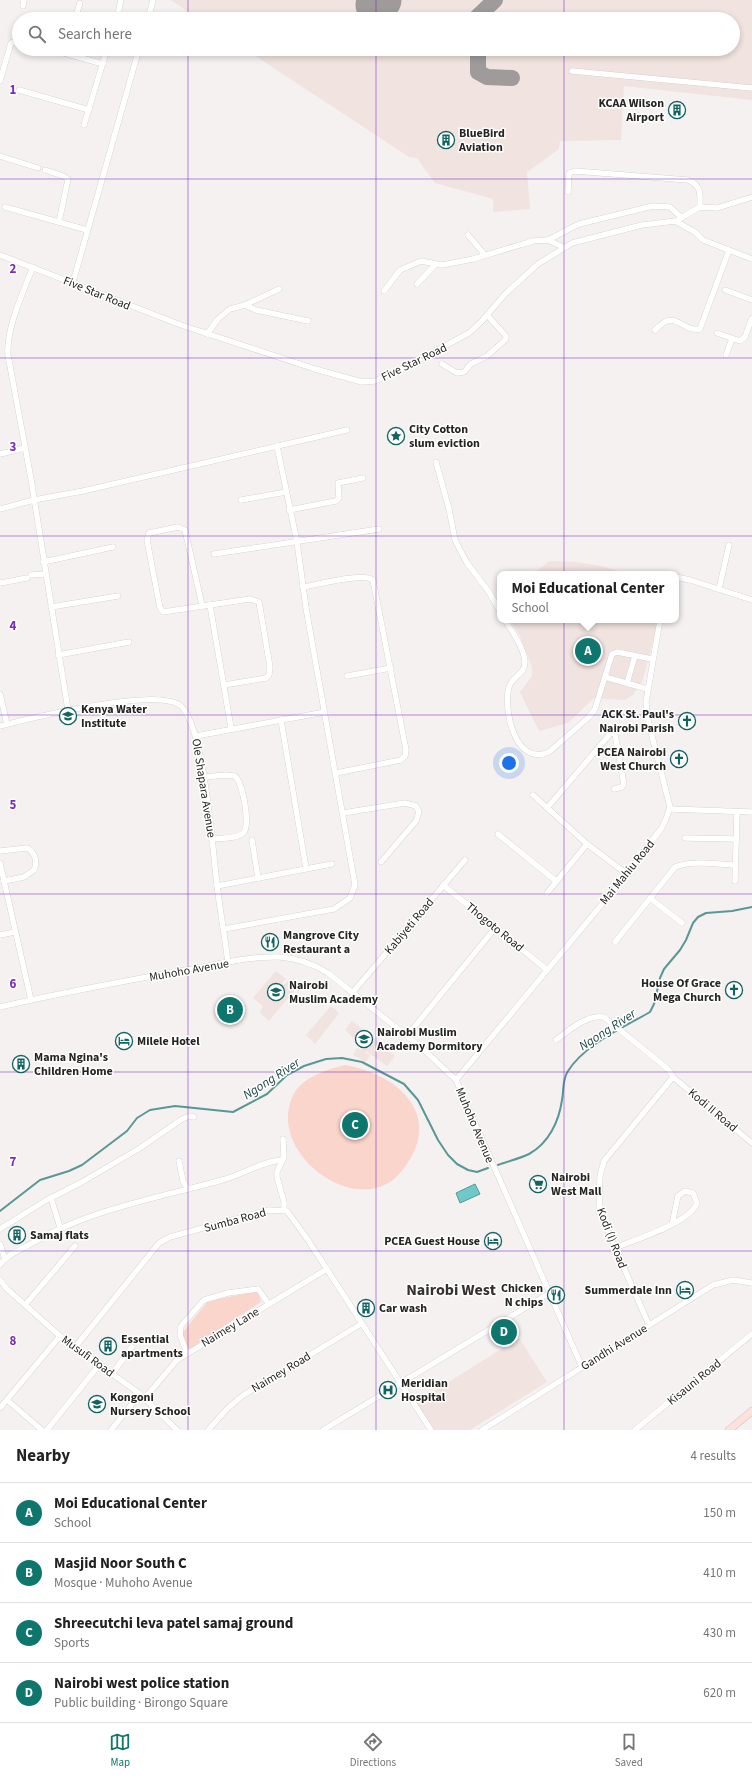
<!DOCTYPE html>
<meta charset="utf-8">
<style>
:root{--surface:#fff;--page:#f6f6f6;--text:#222;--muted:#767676;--line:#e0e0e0;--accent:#0f766e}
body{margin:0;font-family:"Source Sans 3",sans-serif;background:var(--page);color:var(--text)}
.you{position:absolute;left:509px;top:763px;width:14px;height:14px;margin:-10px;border:3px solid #fff;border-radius:50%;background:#1a73e8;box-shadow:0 0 0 6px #1a73e833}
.badge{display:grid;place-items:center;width:26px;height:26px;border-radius:50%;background:var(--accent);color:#fff;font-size:13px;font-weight:700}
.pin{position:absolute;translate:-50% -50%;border:2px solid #fff;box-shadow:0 1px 4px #0006}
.popup{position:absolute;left:497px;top:571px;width:182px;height:52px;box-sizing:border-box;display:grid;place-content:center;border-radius:8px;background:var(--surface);filter:drop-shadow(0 1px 3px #0005);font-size:13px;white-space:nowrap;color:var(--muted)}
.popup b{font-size:15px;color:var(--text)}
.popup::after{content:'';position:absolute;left:50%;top:100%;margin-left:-8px;border:8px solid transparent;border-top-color:var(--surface)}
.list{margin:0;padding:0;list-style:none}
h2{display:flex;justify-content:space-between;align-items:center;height:52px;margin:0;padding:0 16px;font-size:17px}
h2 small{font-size:13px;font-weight:400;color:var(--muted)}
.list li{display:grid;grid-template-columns:26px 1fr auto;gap:12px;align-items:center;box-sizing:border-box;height:60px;padding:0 16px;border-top:1px solid var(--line)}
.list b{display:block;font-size:15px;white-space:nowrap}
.list p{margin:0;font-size:13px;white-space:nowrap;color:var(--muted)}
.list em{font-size:13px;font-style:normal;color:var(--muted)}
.icon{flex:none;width:22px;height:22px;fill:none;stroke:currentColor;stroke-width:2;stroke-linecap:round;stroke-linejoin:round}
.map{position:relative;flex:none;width:752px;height:1430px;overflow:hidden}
.search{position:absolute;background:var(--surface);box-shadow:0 2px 6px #0003;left:12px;right:12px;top:12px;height:44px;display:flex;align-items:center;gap:10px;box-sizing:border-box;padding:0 14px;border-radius:22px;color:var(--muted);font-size:15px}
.sheet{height:292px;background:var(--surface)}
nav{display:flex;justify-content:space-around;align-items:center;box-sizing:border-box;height:56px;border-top:1px solid var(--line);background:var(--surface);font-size:11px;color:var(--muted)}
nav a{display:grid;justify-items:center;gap:2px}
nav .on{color:var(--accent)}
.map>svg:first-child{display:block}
.built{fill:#f0e3e0}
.green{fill:#f9d5cc}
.water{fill:#6ec9c8;stroke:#589896}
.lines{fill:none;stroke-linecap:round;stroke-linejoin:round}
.stream{stroke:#589896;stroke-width:2}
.taxiway{stroke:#9e9b9a;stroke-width:16}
.runway{stroke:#9e9b9a;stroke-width:41}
.street-casing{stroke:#c6c2c1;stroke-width:6}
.secondary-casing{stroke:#c6c2c1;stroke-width:8}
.street{stroke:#fff;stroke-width:5.5}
.secondary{stroke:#fde1db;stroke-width:7}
.grid{fill:none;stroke:#7b2cbf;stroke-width:1;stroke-opacity:0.55}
.labels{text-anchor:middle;stroke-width:3;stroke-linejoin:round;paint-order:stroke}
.poi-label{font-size:12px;font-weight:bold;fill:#252423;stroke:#fff;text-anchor:start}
.street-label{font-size:12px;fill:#252423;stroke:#fff}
.water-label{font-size:13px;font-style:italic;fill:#1c4746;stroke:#fff}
.district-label{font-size:16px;font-weight:bold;fill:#343130;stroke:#fff}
.grid-label{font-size:13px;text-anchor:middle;font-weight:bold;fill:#7b2cbf;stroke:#fff;stroke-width:3;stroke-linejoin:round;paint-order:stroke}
</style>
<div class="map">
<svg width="752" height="1430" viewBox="0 0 752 1430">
<rect width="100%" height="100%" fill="#f5f1f0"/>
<g class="built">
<polygon points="171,0 752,0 752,100 624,86 621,140 560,141 559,149 527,172 530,209 493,212 493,199 435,183 417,158 409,157 245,49 733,49 733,19 199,19"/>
<polygon points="550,561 576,562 601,566 629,574 532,574"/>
<polygon points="510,620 659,620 642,682 633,695 625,700 594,698 568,723 539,731 520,692 532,676 532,667 520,636"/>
<polygon points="276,971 286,979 282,983 284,985 291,978 299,985 269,1021 260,1012 263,1006 253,998"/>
<polygon points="331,1006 339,1013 315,1044 306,1035"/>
<polygon points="352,1021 395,1056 387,1066 366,1051 365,1052 370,1055 366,1062 353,1055 357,1048 361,1050 364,1047 345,1030"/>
<polygon points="519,1338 547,1382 470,1430 433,1430 415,1403"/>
</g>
<g class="green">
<path d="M 345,1065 C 401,1075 446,1118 401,1172 C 358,1224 261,1149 295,1092 C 305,1076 329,1069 345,1065 Z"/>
<polygon points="258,1291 261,1302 201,1341 187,1353 182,1333 208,1301"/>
</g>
<polygon class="water" points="475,1184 480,1194 460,1203 456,1193"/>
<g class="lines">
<g class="stream">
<path d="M 498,1165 C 508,1161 519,1159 529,1154 C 549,1143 559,1121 562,1100 C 564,1090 562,1080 568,1071 C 584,1045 624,1027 650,1012 L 654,1004 L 660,978 L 664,969 L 680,950 L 686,940 L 693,923 L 698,917 L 706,913 L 732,911 L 752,907"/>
<polyline points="0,1211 40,1180 69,1171 82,1165 127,1131 137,1118 150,1110 175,1106 233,1112 267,1094 287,1075 304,1066 326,1059 342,1058 362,1062 404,1084 418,1100 438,1140 448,1155 457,1164 468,1170 477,1172 488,1168"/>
</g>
<g class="taxiway">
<polyline points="475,19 495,0"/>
<polyline points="478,49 478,72 487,77 512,78"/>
</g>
<polyline class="runway" points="376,5 381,0"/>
<g class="street-casing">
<g id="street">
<polyline points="23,6 24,0"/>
<polyline points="75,19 80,3"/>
<polyline points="117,19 121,0"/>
<polyline points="148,19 153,0"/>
<polyline points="50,49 103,64"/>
<polyline points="572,71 752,88"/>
<polyline points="0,81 11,43 19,41"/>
<polyline points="19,90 89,110"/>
<polyline points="84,125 107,49"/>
<polyline points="0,156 38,168"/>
<polyline points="45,170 63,176 68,179 59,222"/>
<path d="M 568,192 L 569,173 L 575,171 L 688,180 C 702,186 700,194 700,207"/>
<polyline points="5,207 87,230"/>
<polyline points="679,219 700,207 717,208 752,197"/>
<polyline points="468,235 485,255"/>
<polyline points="548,240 579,224 653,206 670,207 682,218"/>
<polyline points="0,255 181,325 315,369 362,382 375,381 396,372 469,333 482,321 505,294 538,264 572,243 642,225 675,221 695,232 703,240 752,259"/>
<path d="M 33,267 C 23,292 6,329 8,355 L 31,479 L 68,710"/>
<polyline points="73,282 139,49"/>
<polyline points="417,284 435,265"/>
<polyline points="725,290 752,300"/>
<polyline points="384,291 400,270 421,261 442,265 473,259 533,241 548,240 563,247"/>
<polyline points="245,305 256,310 308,321"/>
<path d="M 655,330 C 677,307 679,332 700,329 L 729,250"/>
<polyline points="717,333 740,341 745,337 752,318"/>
<polyline points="207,334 218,319 230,309 245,305 279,289"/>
<polyline points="726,355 732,339"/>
<polyline points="442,364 457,373 464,372 471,364 487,356 506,339 506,336 487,315"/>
<polyline points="0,454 25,448"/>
<polyline points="436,462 449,509 455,540 467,563 489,592 500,611"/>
<polyline points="241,500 286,492"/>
<polyline points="0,509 34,500 83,491 347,430"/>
<polyline points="289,510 336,501 339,498 338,483 363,478"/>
<polyline points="214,554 379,529"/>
<polyline points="43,562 113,547"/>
<polyline points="31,575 45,574"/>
<polyline points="676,577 690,580 752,600"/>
<polyline points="0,583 27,578"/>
<path d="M 303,587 C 317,585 363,572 373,580 L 406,750 L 405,756 L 401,760 L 336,773"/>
<polyline points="719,589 729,545"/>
<polyline points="202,605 185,530 178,527 149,533 147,540 160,608 163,612 250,599 259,602 270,667 269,675 266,678 224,685"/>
<polyline points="210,605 231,728"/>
<polyline points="51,607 118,596"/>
<path d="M 505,620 C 512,632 524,647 525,662 C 525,674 512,677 509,687 C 503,710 515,767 549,752 L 589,717 L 595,709 L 612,654 L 617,652 L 652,659"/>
<polyline points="58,655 129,642"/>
<polyline points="347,676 391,668"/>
<polyline points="605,677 647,689"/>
<polyline points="627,683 635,656"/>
<polyline points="0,694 7,724"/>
<polyline points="281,720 306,868"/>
<path d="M 0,726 C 36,717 148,689 178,704 C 204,717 213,854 217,885 C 220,911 225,937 228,963"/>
<polyline points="196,736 325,712"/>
<path d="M 204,777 L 226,775 L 235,776 C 243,783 251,827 243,833 C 237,839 221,838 212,839"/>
<polyline points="533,795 587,844 627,874"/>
<polyline points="547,808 610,734 613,733 615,734 624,784 622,787 614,789"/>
<polyline points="670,809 752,812"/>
<polyline points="343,813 405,803 416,806 419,812 416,821 381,862"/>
<polyline points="498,834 556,881"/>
<polyline points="685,838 736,839"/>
<polyline points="252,840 258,878"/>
<path d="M 0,851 L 27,848 C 35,852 38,862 34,870 L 24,877 L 4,881"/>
<polyline points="0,863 31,1000"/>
<polyline points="735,881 737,812"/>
<polyline points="443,885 546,969"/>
<polyline points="217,886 332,864"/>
<polyline points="547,893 587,844"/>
<polyline points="650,898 682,923"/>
<polyline points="224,929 334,909 350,898 355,885 306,608 297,542 277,446"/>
<polyline points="0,935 15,932"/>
<path d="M 615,942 L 675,867 C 692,860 716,864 735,865"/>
<polyline points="353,992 465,860"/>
<path d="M 0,1007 C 60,993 119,982 180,971 C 212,966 246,956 279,957 C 298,958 312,963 328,973 L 422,1048 L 456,1080 L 582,1367"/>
<polyline points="407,1036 495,928"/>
<path d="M 556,1040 C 568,1031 587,1014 604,1017 L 668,1069 L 673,1077 L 752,1143"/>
<polyline points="456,1080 627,874 661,829 666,819 670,807 647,716 646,702 660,620"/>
<polyline points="283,1139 284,1157 277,1172 277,1177 284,1202 284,1210"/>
<polyline points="179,1161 183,1181 188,1189"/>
<polyline points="51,1198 60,1227"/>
<polyline points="0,1229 45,1201 82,1182 140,1148 182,1119 190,1116 194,1117"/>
<polyline points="0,1244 5,1259"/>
<path d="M 615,1248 C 634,1240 690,1223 697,1203 L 693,1193 L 685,1191 L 678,1196 L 672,1224"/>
<path d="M 0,1265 C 5,1256 18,1251 27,1246 C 89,1209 154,1199 222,1180 C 242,1175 263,1161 282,1160"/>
<polyline points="0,1280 6,1288 60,1336 140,1394 177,1430"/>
<polyline points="25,1305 75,1246"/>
<polyline points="649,1325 599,1211 600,1176 604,1161 673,1077"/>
<polyline points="76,1346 159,1243 170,1237 269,1210 287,1211 308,1240 431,1430"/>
<polyline points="187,1353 180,1335 181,1326 204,1300 228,1293 258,1289 268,1303"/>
<polyline points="112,1374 132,1347"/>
<polyline points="144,1399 177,1360 327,1269"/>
<polyline points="7,1400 42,1430"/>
<polyline points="0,1408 60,1336"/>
<polyline points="47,1430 99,1365"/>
<polyline points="111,1430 140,1394"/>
<polyline points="208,1430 227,1409 242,1396 361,1324"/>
<polyline points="323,1430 548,1294"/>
<polyline points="482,1430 713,1285 733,1280 752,1283"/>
<polyline points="635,1430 752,1334"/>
</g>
</g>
<g class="secondary-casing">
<polyline id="secondary" points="729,1430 752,1411"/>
</g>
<use href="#street" class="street"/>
<use href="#secondary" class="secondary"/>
</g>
<path class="grid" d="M 188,0 L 188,19M 376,0 L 376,19M 564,0 L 564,19M 188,49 L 188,1430M 376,49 L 376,1430M 564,49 L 564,1430M 0,179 L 752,179M 0,358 L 752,358M 0,536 L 752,536M 0,715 L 752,715M 0,894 L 752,894M 0,1072 L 752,1072M 0,1251 L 752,1251"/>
<defs>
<g id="building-ring" transform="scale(0.9)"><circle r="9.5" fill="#fff" stroke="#136362" stroke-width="1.5"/><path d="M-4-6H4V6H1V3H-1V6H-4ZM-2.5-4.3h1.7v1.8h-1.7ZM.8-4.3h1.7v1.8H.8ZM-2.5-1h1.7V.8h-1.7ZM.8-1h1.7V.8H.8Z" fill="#136362"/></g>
<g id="sight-ring" transform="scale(0.9)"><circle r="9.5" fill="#fff" stroke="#136362" stroke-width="1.5"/><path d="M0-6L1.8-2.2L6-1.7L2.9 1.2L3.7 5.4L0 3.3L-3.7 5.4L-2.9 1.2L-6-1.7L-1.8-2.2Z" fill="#136362"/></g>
<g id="university-ring" transform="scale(0.9)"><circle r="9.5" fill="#fff" stroke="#136362" stroke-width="1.5"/><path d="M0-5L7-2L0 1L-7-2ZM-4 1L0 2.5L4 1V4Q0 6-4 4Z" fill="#136362"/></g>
<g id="church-ring" transform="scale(0.9)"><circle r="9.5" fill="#fff" stroke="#136362" stroke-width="1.5"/><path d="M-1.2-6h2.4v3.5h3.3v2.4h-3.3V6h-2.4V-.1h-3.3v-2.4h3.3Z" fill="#136362"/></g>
<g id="restaurant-ring" transform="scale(0.9)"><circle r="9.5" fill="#fff" stroke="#136362" stroke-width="1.5"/><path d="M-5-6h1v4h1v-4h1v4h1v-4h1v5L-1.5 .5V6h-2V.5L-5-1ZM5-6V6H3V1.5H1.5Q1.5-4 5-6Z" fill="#136362"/></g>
<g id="school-ring" transform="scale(0.9)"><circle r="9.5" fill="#fff" stroke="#136362" stroke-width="1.5"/><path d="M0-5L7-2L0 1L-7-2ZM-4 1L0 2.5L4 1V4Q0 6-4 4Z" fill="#136362"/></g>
<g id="hotel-ring" transform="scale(0.9)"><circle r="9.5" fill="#fff" stroke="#136362" stroke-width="1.5"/><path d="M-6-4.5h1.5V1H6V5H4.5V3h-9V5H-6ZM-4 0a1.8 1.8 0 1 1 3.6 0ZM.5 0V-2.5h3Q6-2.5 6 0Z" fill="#136362"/></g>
<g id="supermarket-ring" transform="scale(0.9)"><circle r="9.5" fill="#fff" stroke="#136362" stroke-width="1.5"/><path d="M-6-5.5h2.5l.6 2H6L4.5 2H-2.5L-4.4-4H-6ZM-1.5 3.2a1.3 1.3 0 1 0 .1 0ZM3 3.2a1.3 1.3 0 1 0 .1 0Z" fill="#136362"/></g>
<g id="hospital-ring" transform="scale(0.9)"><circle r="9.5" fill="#fff" stroke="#136362" stroke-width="1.5"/><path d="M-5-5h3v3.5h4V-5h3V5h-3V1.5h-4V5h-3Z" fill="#136362"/></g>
</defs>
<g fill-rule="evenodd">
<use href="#building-ring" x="677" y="110"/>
<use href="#building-ring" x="446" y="140"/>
<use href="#sight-ring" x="396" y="436"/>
<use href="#university-ring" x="68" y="716"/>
<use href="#church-ring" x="687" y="721"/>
<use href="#church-ring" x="679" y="759"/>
<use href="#restaurant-ring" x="270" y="942"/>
<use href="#church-ring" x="734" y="990"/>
<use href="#school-ring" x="276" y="992"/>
<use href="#school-ring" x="364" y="1039"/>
<use href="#hotel-ring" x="124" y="1041"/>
<use href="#building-ring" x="21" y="1064"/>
<use href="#supermarket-ring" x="538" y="1184"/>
<use href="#building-ring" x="17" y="1235"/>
<use href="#hotel-ring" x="493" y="1241"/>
<use href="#hotel-ring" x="685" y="1290"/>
<use href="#restaurant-ring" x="556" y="1295"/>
<use href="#building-ring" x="366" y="1308"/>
<use href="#building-ring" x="108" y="1346"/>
<use href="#hospital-ring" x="388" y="1390"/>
<use href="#school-ring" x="97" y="1404"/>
</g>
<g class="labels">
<g class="poi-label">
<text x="664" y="107" text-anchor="end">KCAA Wilson<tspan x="664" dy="14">Airport</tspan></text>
<text x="459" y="137">BlueBird<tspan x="459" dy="14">Aviation</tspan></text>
<text x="409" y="433">City Cotton<tspan x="409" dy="14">slum eviction</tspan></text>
<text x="81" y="713">Kenya Water<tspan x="81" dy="14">Institute</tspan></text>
<text x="674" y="718" text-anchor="end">ACK St. Paul's<tspan x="674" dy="14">Nairobi Parish</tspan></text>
<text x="666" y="756" text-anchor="end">PCEA Nairobi<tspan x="666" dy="14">West Church</tspan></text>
<text x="283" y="939">Mangrove City<tspan x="283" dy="14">Restaurant a</tspan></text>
<text x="721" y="987" text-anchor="end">House Of Grace<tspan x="721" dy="14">Mega Church</tspan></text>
<text x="289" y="989">Nairobi<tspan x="289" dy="14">Muslim Academy</tspan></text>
<text x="377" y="1036">Nairobi Muslim<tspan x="377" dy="14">Academy Dormitory</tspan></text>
<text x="137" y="1045">Milele Hotel</text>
<text x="34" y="1061">Mama Ngina's<tspan x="34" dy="14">Children Home</tspan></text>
<text x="551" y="1181">Nairobi<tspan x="551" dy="14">West Mall</tspan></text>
<text x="30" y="1239">Samaj flats</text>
<text x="480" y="1245" text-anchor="end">PCEA Guest House</text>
<text x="543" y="1292" text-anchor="end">Chicken<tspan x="543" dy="14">N chips</tspan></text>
<text x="672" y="1294" text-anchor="end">Summerdale Inn</text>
<text x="379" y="1312">Car wash</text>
<text x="121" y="1343">Essential<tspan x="121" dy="14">apartments</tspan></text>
<text x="401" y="1387">Meridian<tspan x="401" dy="14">Hospital</tspan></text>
<text x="110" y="1401">Kongoni<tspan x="110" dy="14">Nursery School</tspan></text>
</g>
<g class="street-label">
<text transform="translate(97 293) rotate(22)" y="4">Five Star Road</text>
<text transform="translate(414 362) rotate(-26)" y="4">Five Star Road</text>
<text transform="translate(204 788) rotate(81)" y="4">Ole Shapara Avenue</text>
<text transform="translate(627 872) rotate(-51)" y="4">Mai Mahiu Road</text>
<text transform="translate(409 926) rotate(-50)" y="4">Kabiyeti Road</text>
<text transform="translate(495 927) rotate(39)" y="4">Thogoto Road</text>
<text transform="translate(189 970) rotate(-10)" y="4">Muhoho Avenue</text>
<text transform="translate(713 1110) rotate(40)" y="4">Kodi II Road</text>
<text transform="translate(475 1125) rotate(67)" y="4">Muhoho Avenue</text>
<text transform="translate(235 1220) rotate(-15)" y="4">Sumba Road</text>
<text transform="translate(612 1238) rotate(69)" y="4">Kodi (I) Road</text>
<text transform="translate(230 1327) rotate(-31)" y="4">Naimey Lane</text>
<text transform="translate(614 1347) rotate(-32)" y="4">Gandhi Avenue</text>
<text transform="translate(88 1356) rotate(36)" y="4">Musufi Road</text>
<text transform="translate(281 1372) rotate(-31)" y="4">Naimey Road</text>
<text transform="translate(694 1382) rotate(-39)" y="4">Kisauni Road</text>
</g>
<g class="water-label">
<text transform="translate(607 1029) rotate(-33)" y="5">Ngong River</text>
<text transform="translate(271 1078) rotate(-33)" y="5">Ngong River</text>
</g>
<g class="district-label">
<text x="451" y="1295">Nairobi West</text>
</g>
</g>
<g class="grid-label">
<text x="13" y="94">1</text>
<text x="13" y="273">2</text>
<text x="13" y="451">3</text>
<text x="13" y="630">4</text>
<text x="13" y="809">5</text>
<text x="13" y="988">6</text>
<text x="13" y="1166">7</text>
<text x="13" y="1345">8</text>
</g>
</svg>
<div class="you"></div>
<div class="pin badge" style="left:588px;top:651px">A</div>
<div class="popup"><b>Moi Educational Center</b>School</div>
<div class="pin badge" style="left:230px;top:1010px">B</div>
<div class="pin badge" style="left:355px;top:1125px">C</div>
<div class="pin badge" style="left:504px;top:1332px">D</div>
<div class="search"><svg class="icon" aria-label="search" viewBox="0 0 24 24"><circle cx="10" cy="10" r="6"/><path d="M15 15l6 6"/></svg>Search here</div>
</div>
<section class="sheet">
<h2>Nearby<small>4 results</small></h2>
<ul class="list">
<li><span class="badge">A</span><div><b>Moi Educational Center</b><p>School</p></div><em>150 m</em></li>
<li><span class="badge">B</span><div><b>Masjid Noor South C</b><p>Mosque · Muhoho Avenue</p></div><em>410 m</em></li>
<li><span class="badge">C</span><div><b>Shreecutchi leva patel samaj ground</b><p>Sports</p></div><em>430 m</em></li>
<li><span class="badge">D</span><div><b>Nairobi west police station</b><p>Public building · Birongo Square</p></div><em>620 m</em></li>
</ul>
</section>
<nav>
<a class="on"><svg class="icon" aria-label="map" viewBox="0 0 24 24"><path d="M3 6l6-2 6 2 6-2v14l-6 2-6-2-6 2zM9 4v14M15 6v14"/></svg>Map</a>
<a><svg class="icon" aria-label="directions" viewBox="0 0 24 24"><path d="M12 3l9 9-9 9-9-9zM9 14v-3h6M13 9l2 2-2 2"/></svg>Directions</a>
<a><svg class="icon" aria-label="saved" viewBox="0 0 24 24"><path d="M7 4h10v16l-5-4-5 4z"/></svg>Saved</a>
</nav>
